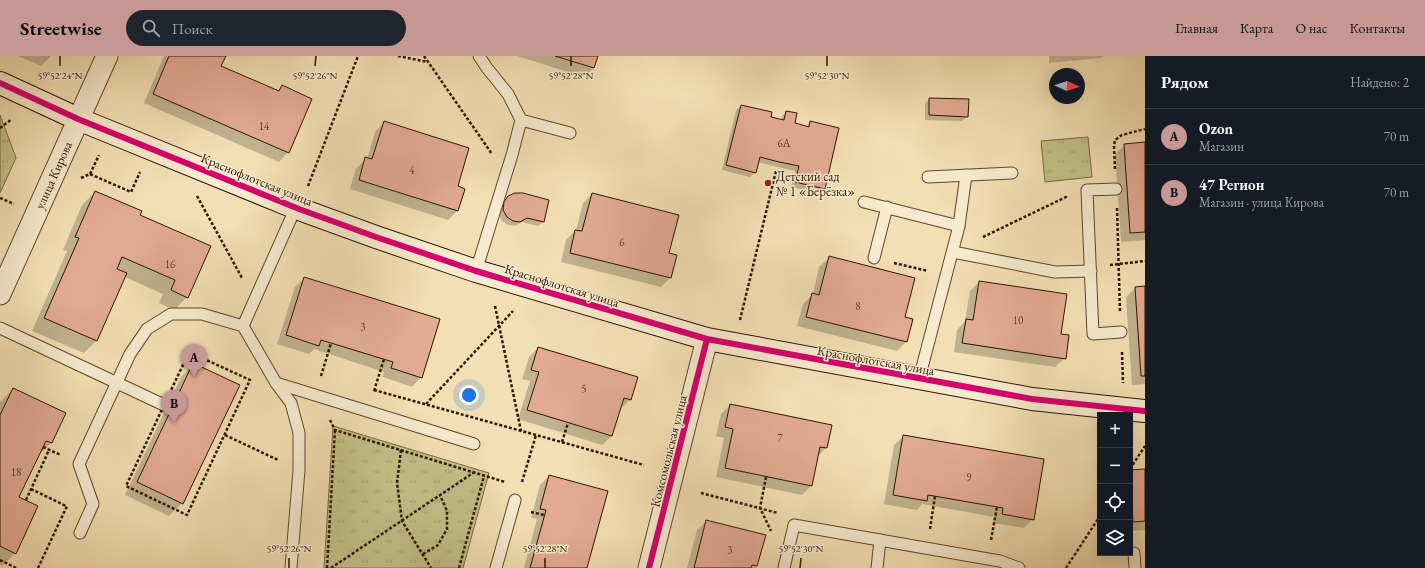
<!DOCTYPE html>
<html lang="ru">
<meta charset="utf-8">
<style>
:root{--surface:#171b24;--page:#20242c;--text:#f1f3f6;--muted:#9ea1a6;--line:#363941;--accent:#c59692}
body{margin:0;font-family:"EB Garamond",serif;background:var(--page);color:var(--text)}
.controls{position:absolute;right:12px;bottom:12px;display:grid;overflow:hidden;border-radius:0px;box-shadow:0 4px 16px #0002}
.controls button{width:36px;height:36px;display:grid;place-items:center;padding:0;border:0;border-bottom:1px solid var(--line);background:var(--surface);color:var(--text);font:20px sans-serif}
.compass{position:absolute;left:1049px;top:12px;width:36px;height:36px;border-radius:50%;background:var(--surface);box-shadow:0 4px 16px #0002;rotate:93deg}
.you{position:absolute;left:469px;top:339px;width:14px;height:14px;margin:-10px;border:3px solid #fff;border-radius:50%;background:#1a73e8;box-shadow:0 0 0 6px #1a73e833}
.badge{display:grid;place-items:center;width:26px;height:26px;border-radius:50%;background:var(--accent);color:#111;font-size:13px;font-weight:700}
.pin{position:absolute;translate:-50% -33px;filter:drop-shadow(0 1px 2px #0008)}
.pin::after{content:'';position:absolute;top:21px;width:14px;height:12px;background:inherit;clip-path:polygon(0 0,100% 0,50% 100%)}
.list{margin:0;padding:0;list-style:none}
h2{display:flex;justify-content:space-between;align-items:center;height:52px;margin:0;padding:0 16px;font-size:17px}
h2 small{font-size:13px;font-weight:400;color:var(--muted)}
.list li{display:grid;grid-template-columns:26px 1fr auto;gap:12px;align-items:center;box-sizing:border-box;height:56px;padding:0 16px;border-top:1px solid var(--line)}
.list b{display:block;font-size:15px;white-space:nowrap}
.list p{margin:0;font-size:13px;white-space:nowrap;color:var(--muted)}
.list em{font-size:13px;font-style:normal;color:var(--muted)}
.icon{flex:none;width:22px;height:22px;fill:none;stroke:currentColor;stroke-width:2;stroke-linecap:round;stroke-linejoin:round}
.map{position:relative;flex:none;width:1145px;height:512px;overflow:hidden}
header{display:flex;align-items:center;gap:24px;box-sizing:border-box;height:56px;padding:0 20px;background:var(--accent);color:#111}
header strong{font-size:19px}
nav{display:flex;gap:22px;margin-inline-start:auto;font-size:14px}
.search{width:280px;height:36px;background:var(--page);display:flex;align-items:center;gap:10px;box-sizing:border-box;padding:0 14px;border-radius:22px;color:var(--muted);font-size:15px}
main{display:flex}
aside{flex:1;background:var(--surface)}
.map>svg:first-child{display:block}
.grass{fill:url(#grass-tufts);stroke:#786a44}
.shadow{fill:#0003}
.building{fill:#e2aa93;stroke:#2e1402}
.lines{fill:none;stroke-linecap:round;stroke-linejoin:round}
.lane-casing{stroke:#5f472e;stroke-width:13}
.street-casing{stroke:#5f472e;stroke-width:23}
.secondary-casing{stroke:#2e1402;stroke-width:24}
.path{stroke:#2e1402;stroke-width:2.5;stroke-dasharray:3 2;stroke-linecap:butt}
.lane{stroke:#f7eace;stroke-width:11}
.street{stroke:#f7eace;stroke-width:21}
.secondary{stroke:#f7eace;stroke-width:22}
.cycleway-casing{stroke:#f7eace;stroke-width:8}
.cycleway{stroke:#d6006c;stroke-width:6}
.ticks{fill:none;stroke:#2e1402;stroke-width:1.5}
.poi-dot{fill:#8f2418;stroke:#f7eace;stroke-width:1.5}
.labels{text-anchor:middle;stroke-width:3;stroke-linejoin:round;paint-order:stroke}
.number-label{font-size:11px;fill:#5b3a26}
.street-label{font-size:13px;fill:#2e1402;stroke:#f7eace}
.poi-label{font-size:13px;fill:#2e1402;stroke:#f7eace;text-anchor:start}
.ticks-label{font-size:10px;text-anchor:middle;fill:#2e1402;stroke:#f7eace;stroke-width:3;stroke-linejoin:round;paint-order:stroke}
</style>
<header>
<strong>Streetwise</strong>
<div class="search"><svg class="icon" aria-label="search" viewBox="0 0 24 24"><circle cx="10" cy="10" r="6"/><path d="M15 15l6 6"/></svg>Поиск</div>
<nav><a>Главная</a><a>Карта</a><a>О нас</a><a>Контакты</a></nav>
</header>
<main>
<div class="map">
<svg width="1145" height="512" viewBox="0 0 1145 512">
<defs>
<pattern id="grass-tufts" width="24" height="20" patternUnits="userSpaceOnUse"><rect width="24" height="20" fill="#c3bf87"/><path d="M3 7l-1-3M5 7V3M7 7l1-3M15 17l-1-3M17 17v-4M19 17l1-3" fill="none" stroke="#a8a373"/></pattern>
</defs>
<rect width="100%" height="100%" fill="#f2dfb3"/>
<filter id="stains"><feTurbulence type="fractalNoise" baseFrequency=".005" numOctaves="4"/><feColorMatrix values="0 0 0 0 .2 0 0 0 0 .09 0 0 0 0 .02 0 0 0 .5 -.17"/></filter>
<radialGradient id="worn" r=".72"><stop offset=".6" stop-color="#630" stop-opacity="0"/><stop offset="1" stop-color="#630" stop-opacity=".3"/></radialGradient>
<g class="grass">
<polygon points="0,59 16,102 0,137"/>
<polygon points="1088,81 1092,121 1045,126 1041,85"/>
<polygon points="333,370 489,417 463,512 324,512"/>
</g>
<g class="shadow">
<polygon points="18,0 51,0 41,10"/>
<polygon points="164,0 225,0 220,11 277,36 282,31 288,96 279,106 144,47"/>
<polygon points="517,0 597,0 594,12 584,21"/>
<polygon points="1049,0 1104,0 1101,2 1049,7"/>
<polygon points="930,43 967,60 962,65 925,64 925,47"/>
<polygon points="741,50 770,62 781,65 782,60 786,56 793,68 806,71 810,66 824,133 819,137 791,131 795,115 757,106 755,116 750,121 722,114 736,54"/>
<polygon points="384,66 456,131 464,133 457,155 448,164 350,133 356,112 367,103 375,76"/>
<polygon points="1145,87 1145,184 1121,186 1115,98 1125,89"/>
<polygon points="95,136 139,159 187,241 174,254 159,247 163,238 125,221 97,284 84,297 32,275 67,195 63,194 82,149"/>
<polygon points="592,138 668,198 675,200 670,222 661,231 561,206 566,184 576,174 583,147"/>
<polygon points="509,141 548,145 543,166 538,170 522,166 515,170 508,169 502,165 499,159 499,152"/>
<polygon points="829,202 904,262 906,286 897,295 797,270 803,248 813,238 819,211"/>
<polygon points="304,222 421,321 412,331 383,321 384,316 314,293 309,298 277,288 295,231"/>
<polygon points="979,226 1060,278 1065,302 1055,311 954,296 957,274 965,265 970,235"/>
<polygon points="1145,231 1145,328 1132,329 1126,241 1135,232"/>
<polygon points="538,292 630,344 620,353 612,380 602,389 518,363 530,325 522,323 529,301"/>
<polygon points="194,308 182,447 169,460 125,439 181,321"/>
<polygon points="13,333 51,387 38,400 18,442 15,497 2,510 0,509 0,346"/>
<polygon points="730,349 826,392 817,401 811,430 802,439 716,421 724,382 716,380 721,358"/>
<polygon points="904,380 1033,463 1024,472 993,467 994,461 922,448 917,454 884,448 894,389"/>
<polygon points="1145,414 1145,474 1130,475 1130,415"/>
<polygon points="549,420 586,512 524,512 537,463 531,462 540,429"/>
<polygon points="706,465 764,480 757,510 755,512 687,512 697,474"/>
</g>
<g class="building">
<polygon points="169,0 226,0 221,10 279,35 282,29 312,43 289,97 153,38"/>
<polygon points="555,0 598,0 594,12"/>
<polygon points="929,42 969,43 968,61 929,59"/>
<polygon points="741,49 772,56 771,61 784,64 786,55 797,57 795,67 809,71 810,65 839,72 825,133 795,126 799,110 779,106 760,101 756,117 726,109"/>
<polygon points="384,65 469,92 458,130 465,133 458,155 359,124 365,101 372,103"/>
<polygon points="1145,86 1145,176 1130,177 1124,88"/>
<polygon points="95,135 142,155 140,159 211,190 188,242 171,234 175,224 122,201 117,213 127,217 97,285 44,262 79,182 75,181"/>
<polygon points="515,137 523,137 549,144 544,166 527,162 520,166 513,165 507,161 503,154 504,146 508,140"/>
<polygon points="592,137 679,159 669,197 677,199 671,222 570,197 575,174 582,175"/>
<polygon points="829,200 915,222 905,261 913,263 907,286 806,261 812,237 819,239"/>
<polygon points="304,221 440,263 422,322 391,312 393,306 331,287 321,284 319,290 286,279"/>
<polygon points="979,225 1067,238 1061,278 1069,279 1066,303 962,287 966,263 973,264"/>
<polygon points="1145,230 1145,320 1141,320 1135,231"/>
<polygon points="538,291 638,321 631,344 624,342 612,380 527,354 539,316 531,314"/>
<polygon points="193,307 240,329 183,448 137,426"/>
<polygon points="13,332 66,357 52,387 46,385 19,441 38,450 16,498 0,490 0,359"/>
<polygon points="730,348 832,369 827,392 820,391 812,430 725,412 733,373 725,371"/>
<polygon points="903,379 1044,403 1034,464 1002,458 1003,452 928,439 927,445 893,439"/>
<polygon points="1145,413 1145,465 1133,466 1130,414"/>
<polygon points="549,419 608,435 587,512 530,512 546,454 540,453"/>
<polygon points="706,464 766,479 757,510 752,509 751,512 694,512"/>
</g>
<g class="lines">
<g class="lane-casing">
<g id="lane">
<polyline points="479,0 487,12 508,38 521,64 570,77"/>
<polyline points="928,121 1012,117"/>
<polyline points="1116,133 1087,134 1093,278 1121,276"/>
<polyline points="864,146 959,170"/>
<polyline points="953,196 1055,216 1091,215"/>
<polyline points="874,202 887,151"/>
<polyline points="476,215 512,99 521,64"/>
<polyline points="243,270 296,151"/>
<polyline points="0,272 164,349"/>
<polyline points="919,323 959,170 966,119"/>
<polyline points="276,327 474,388"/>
<polyline points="80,477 93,448 79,408 130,298 147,273 171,258 202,258 243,270 276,327 291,347 299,377 299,414 291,512"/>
<polyline points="1134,497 1135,512"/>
<polyline points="496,512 515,444"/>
<polyline points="784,512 794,469 988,503 1000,505 1019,512"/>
<polyline points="877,512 880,484"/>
</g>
</g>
<g class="street-casing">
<g id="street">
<polyline points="0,238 107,0"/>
<polyline points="649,512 707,283"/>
</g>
</g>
<g class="secondary-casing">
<polyline id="secondary" points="0,27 78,63 299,153 376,181 476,215 707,283 1032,343 1145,355"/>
</g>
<g class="path">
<polyline points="398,0 428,6"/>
<polyline points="424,0 492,98"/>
<polyline points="0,72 12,63"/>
<polyline points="1115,113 1114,90 1115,84 1122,79 1145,73"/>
<polyline points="90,118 99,99"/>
<polyline points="81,122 90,118 131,136 140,116"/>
<polyline points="308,130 358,0"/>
<polyline points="197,140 242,222"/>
<polyline points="0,142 14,148"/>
<polyline points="1117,152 1120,257"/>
<polyline points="983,181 1068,140"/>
<polyline points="894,207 928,215"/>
<polyline points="1110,209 1145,205"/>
<polyline points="495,250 521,375"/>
<polyline points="740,264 776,115"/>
<polygon points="189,296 250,324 187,459 126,430"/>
<polyline points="1122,296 1123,327"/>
<polyline points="321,320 331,287"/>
<polyline points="374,334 644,409"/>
<polyline points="374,335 384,303"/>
<polyline points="426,348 513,255"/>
<polyline points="330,364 335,374 505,426"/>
<polyline points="225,379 278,404"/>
<polyline points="562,386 568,367"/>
<polyline points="43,391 61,399"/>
<polyline points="401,394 397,427 402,465 431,512"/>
<polyline points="1130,413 1145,390"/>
<polyline points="766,421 760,452 771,475"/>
<polyline points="522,426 536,379"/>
<polyline points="31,433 66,450"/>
<polyline points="701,437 778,457"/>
<polyline points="26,444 49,394"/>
<polyline points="531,456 544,459"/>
<polyline points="930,473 935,440"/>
<polyline points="991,484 997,451"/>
<polyline points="423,498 438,489 447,473 447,455 440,439"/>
<polyline points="0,504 16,512"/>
<polyline points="38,512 67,450"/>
<polyline points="327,512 335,374"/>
<polyline points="331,512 473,417"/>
<polyline points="459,512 484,420"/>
<polyline points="1066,512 1100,460"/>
</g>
<use href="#lane" class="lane"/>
<use href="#street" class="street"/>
<use href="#secondary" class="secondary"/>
<g class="cycleway-casing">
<g id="cycleway">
<polyline points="0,27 78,63 299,153 376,181 476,215 707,283 1032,343 1145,355"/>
<polyline points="649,512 707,283"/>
</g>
</g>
<use href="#cycleway" class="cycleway"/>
</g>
<path class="ticks" d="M 60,10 L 60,0M 315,10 L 316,0M 571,10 L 571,0M 827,10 L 827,0M 289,512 L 289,502M 545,512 L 545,502M 800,512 L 801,502"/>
<circle class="poi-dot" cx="768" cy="127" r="4"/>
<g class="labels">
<g class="number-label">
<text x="264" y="74">14</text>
<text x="784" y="91">6А</text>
<text x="412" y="118">4</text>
<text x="622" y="190">6</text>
<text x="170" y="212">16</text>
<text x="858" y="254">8</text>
<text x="1018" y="268">10</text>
<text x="363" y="275">3</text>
<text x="584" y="336">5</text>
<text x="780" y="386">7</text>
<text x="16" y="420">18</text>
<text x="969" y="425">9</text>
<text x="730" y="498">3</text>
</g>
<g class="street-label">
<text transform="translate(53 119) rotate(-66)" y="5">улица Кирова</text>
<text transform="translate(257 123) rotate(22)" y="5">Краснофлотская улица</text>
<text transform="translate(562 229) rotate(17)" y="5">Краснофлотская улица</text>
<text transform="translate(876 304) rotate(10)" y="5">Краснофлотская улица</text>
<text transform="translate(668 395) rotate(-76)" y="5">Комсомольская улица</text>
</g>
<g class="poi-label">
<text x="776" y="125">Детский сад<tspan x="776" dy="15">№ 1 «Берёзка»</tspan></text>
</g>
</g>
<g class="ticks-label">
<text x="60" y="23">59°52'24"N</text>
<text x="315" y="23">59°52'26"N</text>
<text x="571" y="23">59°52'28"N</text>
<text x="827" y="23">59°52'30"N</text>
<text x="289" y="496">59°52'26"N</text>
<text x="545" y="496">59°52'28"N</text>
<text x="801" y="496">59°52'30"N</text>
</g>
<rect width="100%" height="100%" filter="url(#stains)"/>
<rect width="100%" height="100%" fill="url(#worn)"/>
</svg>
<div class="controls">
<button>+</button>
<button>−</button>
<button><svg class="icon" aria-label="locate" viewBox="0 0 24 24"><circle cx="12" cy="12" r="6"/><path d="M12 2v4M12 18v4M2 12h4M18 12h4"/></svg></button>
<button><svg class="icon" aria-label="layers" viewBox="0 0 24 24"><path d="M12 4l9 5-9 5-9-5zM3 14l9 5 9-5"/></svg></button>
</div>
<svg class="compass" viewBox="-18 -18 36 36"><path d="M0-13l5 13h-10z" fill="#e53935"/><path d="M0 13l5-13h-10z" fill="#9ea1a6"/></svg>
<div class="you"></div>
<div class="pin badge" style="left:194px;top:321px">A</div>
<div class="pin badge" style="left:174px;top:367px">B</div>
</div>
<aside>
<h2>Рядом<small>Найдено: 2</small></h2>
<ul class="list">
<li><span class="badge">A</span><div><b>Ozon</b><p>Магазин</p></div><em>70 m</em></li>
<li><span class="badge">B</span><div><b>47 Регион</b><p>Магазин · улица Кирова</p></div><em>70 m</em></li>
</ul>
</aside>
</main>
